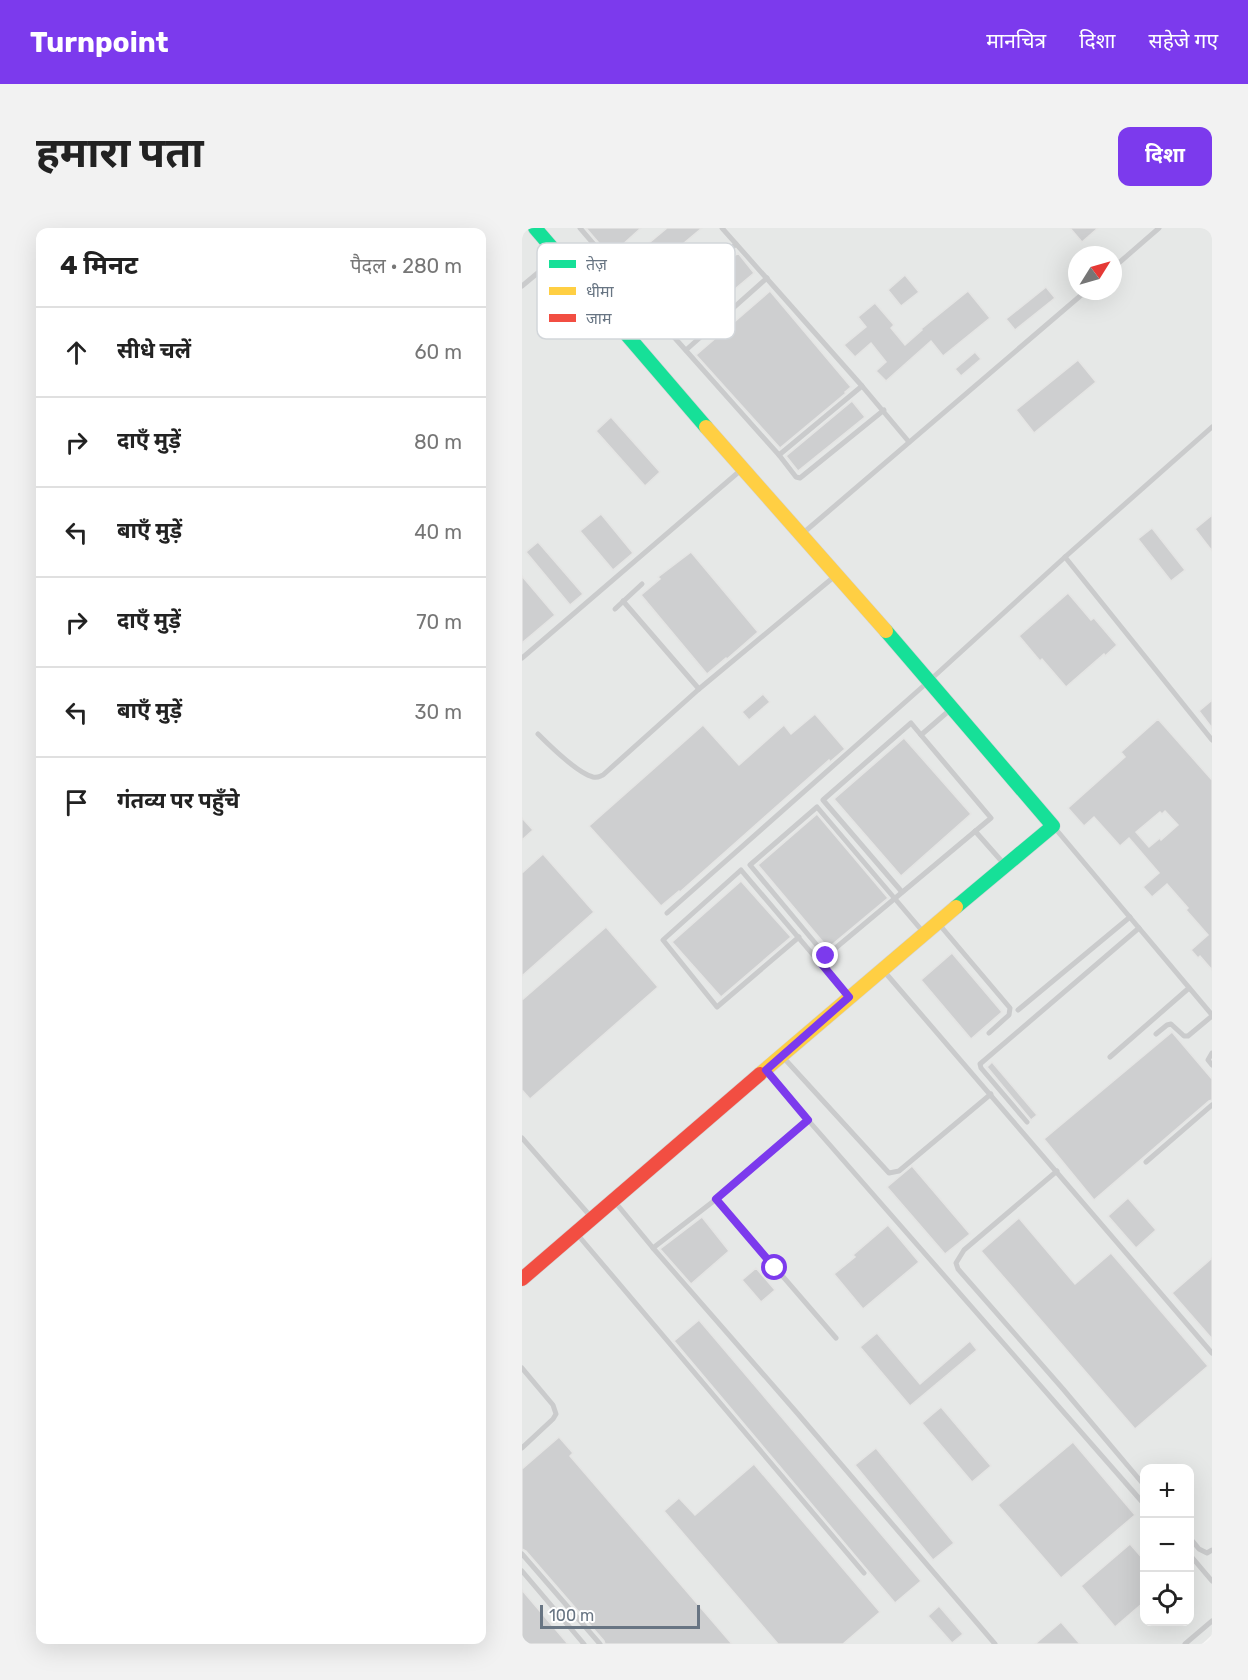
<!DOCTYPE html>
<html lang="hi">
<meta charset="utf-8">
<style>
:root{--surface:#fff;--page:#f2f2f2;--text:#222;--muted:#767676;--line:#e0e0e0;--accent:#7c3aed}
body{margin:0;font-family:Rubik,"Noto Sans Devanagari",sans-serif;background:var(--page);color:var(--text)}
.controls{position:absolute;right:18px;bottom:18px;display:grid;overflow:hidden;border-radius:12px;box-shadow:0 6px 24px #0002}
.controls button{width:54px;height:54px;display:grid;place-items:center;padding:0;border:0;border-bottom:2px solid var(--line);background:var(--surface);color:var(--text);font:30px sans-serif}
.compass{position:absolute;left:546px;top:18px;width:54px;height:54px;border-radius:50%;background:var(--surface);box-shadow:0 6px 24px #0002;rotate:53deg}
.scale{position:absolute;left:18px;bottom:15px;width:160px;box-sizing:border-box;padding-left:6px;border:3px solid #687583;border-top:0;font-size:16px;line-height:21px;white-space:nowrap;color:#687583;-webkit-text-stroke:4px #fff;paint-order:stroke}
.stop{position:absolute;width:18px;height:18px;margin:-14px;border:4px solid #7c3aed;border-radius:50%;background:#fff}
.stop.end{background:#7c3aed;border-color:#fff;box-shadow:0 2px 6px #0008}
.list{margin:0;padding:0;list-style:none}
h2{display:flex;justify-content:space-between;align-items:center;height:78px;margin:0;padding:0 24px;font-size:26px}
h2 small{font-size:20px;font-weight:400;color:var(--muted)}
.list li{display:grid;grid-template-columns:39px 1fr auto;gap:18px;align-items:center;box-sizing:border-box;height:90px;padding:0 24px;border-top:2px solid var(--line)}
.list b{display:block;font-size:22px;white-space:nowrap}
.list em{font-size:20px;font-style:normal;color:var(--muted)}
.icon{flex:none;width:33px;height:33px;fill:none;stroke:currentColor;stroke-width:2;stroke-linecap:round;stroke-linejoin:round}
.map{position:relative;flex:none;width:690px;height:1416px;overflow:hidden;border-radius:12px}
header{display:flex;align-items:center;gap:36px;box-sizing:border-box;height:84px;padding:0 30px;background:var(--accent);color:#fff}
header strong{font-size:28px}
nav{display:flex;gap:33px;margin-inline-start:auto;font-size:21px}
.intro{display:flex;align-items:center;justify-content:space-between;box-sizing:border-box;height:144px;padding:0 36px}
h1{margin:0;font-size:42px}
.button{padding:15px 27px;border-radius:12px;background:var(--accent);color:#fff;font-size:21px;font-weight:700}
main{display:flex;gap:36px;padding:0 36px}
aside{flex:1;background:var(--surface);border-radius:12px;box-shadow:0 6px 24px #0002}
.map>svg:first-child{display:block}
.built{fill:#e6e8e7;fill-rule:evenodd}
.building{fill:#cecfd0;stroke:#e5e5e4;stroke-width:1.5;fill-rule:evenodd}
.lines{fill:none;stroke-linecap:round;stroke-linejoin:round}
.fast-casing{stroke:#d2d2d3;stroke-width:15}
.slow-casing{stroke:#d2d2d3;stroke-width:15}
.jam-casing{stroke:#d2d2d3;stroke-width:15}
.lane{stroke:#cacbcc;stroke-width:5}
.fast{stroke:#16e098;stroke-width:14}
.slow{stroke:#ffcf43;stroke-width:14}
.jam{stroke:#f24e42;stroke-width:14}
.route{stroke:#7c3aed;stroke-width:8}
.key{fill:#fff;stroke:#d2d6da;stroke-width:1.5}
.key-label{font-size:16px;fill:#687583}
</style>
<header>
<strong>Turnpoint</strong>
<nav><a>मानचित्र</a><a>दिशा</a><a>सहेजे गए</a></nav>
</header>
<div class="intro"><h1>हमारा पता</h1><a class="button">दिशा</a></div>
<main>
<aside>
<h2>4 मिनट<small>पैदल · 280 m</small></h2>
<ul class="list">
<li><svg class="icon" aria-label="ahead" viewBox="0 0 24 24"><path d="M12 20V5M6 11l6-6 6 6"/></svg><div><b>सीधे चलें</b></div><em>60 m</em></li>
<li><svg class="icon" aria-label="right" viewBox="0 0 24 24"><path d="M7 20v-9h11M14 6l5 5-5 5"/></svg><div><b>दाएँ मुड़ें</b></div><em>80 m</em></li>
<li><svg class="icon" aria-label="left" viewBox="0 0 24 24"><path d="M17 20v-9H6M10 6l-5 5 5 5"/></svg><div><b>बाएँ मुड़ें</b></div><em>40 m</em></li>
<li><svg class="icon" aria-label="right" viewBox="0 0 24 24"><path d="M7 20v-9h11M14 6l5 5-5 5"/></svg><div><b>दाएँ मुड़ें</b></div><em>70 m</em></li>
<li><svg class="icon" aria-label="left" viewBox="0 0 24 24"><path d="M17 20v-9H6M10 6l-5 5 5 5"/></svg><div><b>बाएँ मुड़ें</b></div><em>30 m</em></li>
<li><svg class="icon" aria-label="arrive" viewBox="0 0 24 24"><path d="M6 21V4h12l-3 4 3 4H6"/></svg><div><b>गंतव्य पर पहुँचे</b></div></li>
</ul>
</aside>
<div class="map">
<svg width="690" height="1416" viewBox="0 0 690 1416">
<rect width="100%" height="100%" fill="#f6f6f5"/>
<path class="built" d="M 0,0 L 690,0 L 690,1407 L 680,1416 L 0,1416 ZM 555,27 L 591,27 L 591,63 L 555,63 ZM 622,1240 L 668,1240 L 668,1394 L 622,1394 Z"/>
<g class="building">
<polygon points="64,0 119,0 88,28"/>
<polygon points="145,0 180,0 113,56 98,39"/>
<polygon points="548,0 576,0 560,14"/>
<polygon points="216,25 232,45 157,108 142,90 171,63"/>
<polygon points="383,47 397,64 379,78 366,62"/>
<polygon points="524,59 533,70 493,102 484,91"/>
<polygon points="248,63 329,159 323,164 324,165 258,220 174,127"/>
<polygon points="446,63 468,90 421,128 409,113 364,153 354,143 364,134 349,115 333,129 322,117 344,99 336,89 353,75 372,97 369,100 383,117 400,102 399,101"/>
<polygon points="453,124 459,131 439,148 433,141"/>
<polygon points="556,132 574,154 512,205 494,182"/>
<polygon points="330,173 343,189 276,243 264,228"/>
<polygon points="89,189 138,244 123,258 74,203"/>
<polygon points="79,286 111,325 91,342 58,303"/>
<polygon points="690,287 690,323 673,301"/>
<polygon points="630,300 663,342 649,353 616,311"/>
<polygon points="16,314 61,366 48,377 4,324"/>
<polygon points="169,324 236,404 205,431 204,430 185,446 119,367 138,351 136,349"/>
<polygon points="0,348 33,387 0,415"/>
<polygon points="546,365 569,392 572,390 595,417 583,428 582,426 544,459 520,431 518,433 497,408"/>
<polygon points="241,466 248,474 227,492 220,484"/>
<polygon points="690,472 690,500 677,483"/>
<polygon points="293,486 323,521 308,534 307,532 158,664 157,663 139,678 67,598 181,497 217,537 262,497 269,506"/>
<path d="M 636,491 L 690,552 L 690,742 L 678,728 L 676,730 L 669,722 L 686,707 L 664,682 L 666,680 L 645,656 L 630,669 L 621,659 L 637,645 L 607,610 L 598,618 L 572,589 L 562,598 L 546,580 L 603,529 L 599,524 ZM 643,583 L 656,597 L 639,612 L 638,610 L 627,619 L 614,604 L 638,584 L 640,586 Z"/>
<polygon points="382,510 449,586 379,648 312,571"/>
<polygon points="295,586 366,670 306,720 236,637"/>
<polygon points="0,590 11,602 0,612"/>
<polygon points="21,626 72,684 0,748 0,645"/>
<polygon points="219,653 269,709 199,769 150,714"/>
<polygon points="84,699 136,759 8,871 0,862 0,772"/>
<polygon points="430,725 480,784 449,811 399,752"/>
<polygon points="650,804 690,851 690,872 687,873 572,972 522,911"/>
<polygon points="470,834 515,887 509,892 465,839"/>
<polygon points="390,938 448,1006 423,1026 365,959"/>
<polygon points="606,970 634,1002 614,1020 586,988"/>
<polygon points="180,989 207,1023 169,1056 138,1021"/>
<polygon points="497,990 553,1056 589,1025 686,1138 613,1201 459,1023"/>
<polygon points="366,997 397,1034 341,1081 312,1046 333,1029 331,1027"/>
<polygon points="690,1030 690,1111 650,1065"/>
<polygon points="234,1040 253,1062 239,1074 220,1052"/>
<polygon points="177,1092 399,1353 373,1375 152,1113"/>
<polygon points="355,1105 398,1156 448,1113 455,1122 388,1178 338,1119"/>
<polygon points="419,1179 469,1238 450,1254 400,1195"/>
<polygon points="37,1209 51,1225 48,1228 210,1416 83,1416 82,1413 4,1323 0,1321 0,1241"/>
<polygon points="551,1214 613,1287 539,1350 476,1277"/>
<polygon points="354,1220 432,1315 411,1332 333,1237"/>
<polygon points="232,1236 358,1384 321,1416 256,1416 142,1283 157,1270 173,1287"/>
<polygon points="608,1316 622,1332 622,1374 593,1399 559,1358"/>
<polygon points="0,1362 46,1416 0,1416"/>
<polygon points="417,1378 441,1406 430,1415 406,1388"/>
<polygon points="539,1394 558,1416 513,1416"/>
</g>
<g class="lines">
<g class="fast-casing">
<g id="fast">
<polyline points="13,0 184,199"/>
<polyline points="364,403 531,598 434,679"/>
</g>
</g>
<g class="slow-casing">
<g id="slow">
<polyline points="184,199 364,403"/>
<polyline points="238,846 434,679"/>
</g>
</g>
<g class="jam-casing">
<polyline id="jam" points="0,1051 238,846"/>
</g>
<g class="lane">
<polyline points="58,0 135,90"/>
<polyline points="200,0 340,158 387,214"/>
<polyline points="214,16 135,90 257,227 340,158"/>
<polyline points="591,40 637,0"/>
<polyline points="0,58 36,28"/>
<polyline points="164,122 245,50"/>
<polyline points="257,227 274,249 278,250 362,182"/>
<polyline points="280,306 564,63"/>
<polyline points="543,329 690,512"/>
<polyline points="101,373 177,461"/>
<polyline points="93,381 120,356"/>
<polyline points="0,430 219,242"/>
<path d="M 16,506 C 28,518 55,545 71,549 C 76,550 76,549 81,547 L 177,461 L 313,348"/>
<polyline points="532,599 690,787"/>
<polyline points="453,603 483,637"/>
<polyline points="380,664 301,572 389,495 399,507"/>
<polyline points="145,685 407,453 543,329 690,199"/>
<polyline points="416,695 488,780 487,787 467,805"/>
<polyline points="277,709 195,779 141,712 219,642 326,768"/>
<polyline points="304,728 469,590 399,507 429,481"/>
<polyline points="298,734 304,728 228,637 295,579 402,705"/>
<polyline points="361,742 690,1125"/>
<polyline points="496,782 608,689"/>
<polyline points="634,806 645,797 649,796 662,808 666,808 690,788"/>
<polyline points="690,825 686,832 690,837"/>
<polyline points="260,828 367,945 377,943 469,866"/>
<polyline points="588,829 667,760"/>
<polyline points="245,843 286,892 622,1276"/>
<polyline points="505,894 459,840 458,836 617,700"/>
<polyline points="0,910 70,990"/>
<polyline points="624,934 690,877"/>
<polyline points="535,943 442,1022 434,1035 436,1041 541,1161 622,1257"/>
<polyline points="194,971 314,1110"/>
<polyline points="93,974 131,1020 276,1186 473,1416"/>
<polyline points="55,1006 342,1345"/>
<polyline points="131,1020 206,962 286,892"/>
<polyline points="0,1140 31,1177 34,1186 31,1191 0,1220"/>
<polyline points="668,1310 677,1321 685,1325 690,1322"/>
<polyline points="0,1326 78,1416"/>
<polyline points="668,1327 690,1353"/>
<polyline points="0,1343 62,1416"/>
<polyline points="663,1416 690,1393"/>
</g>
<use href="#fast" class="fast"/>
<use href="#slow" class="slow"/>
<use href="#jam" class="jam"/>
</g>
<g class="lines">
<polyline class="route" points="253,1040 194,971 286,892 244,842 327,769 298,734 304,728"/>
</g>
<rect x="15" y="15" width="198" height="96" rx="9" class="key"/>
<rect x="27" y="32" width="27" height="8" fill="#16e098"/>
<rect x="27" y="59" width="27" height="8" fill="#ffcf43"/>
<rect x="27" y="86" width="27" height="8" fill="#f24e42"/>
<g class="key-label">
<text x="64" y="42">तेज़</text>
<text x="64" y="69">धीमा</text>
<text x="64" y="96">जाम</text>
</g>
</svg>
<div class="controls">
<button>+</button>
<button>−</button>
<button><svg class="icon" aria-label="locate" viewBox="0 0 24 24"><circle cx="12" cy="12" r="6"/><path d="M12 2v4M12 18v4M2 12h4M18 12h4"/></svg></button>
</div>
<svg class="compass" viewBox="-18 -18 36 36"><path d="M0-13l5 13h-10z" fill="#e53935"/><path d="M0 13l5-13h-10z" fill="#767676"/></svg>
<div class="scale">100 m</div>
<div class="stop" style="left:253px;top:1040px"></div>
<div class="stop end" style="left:304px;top:728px"></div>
</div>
</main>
